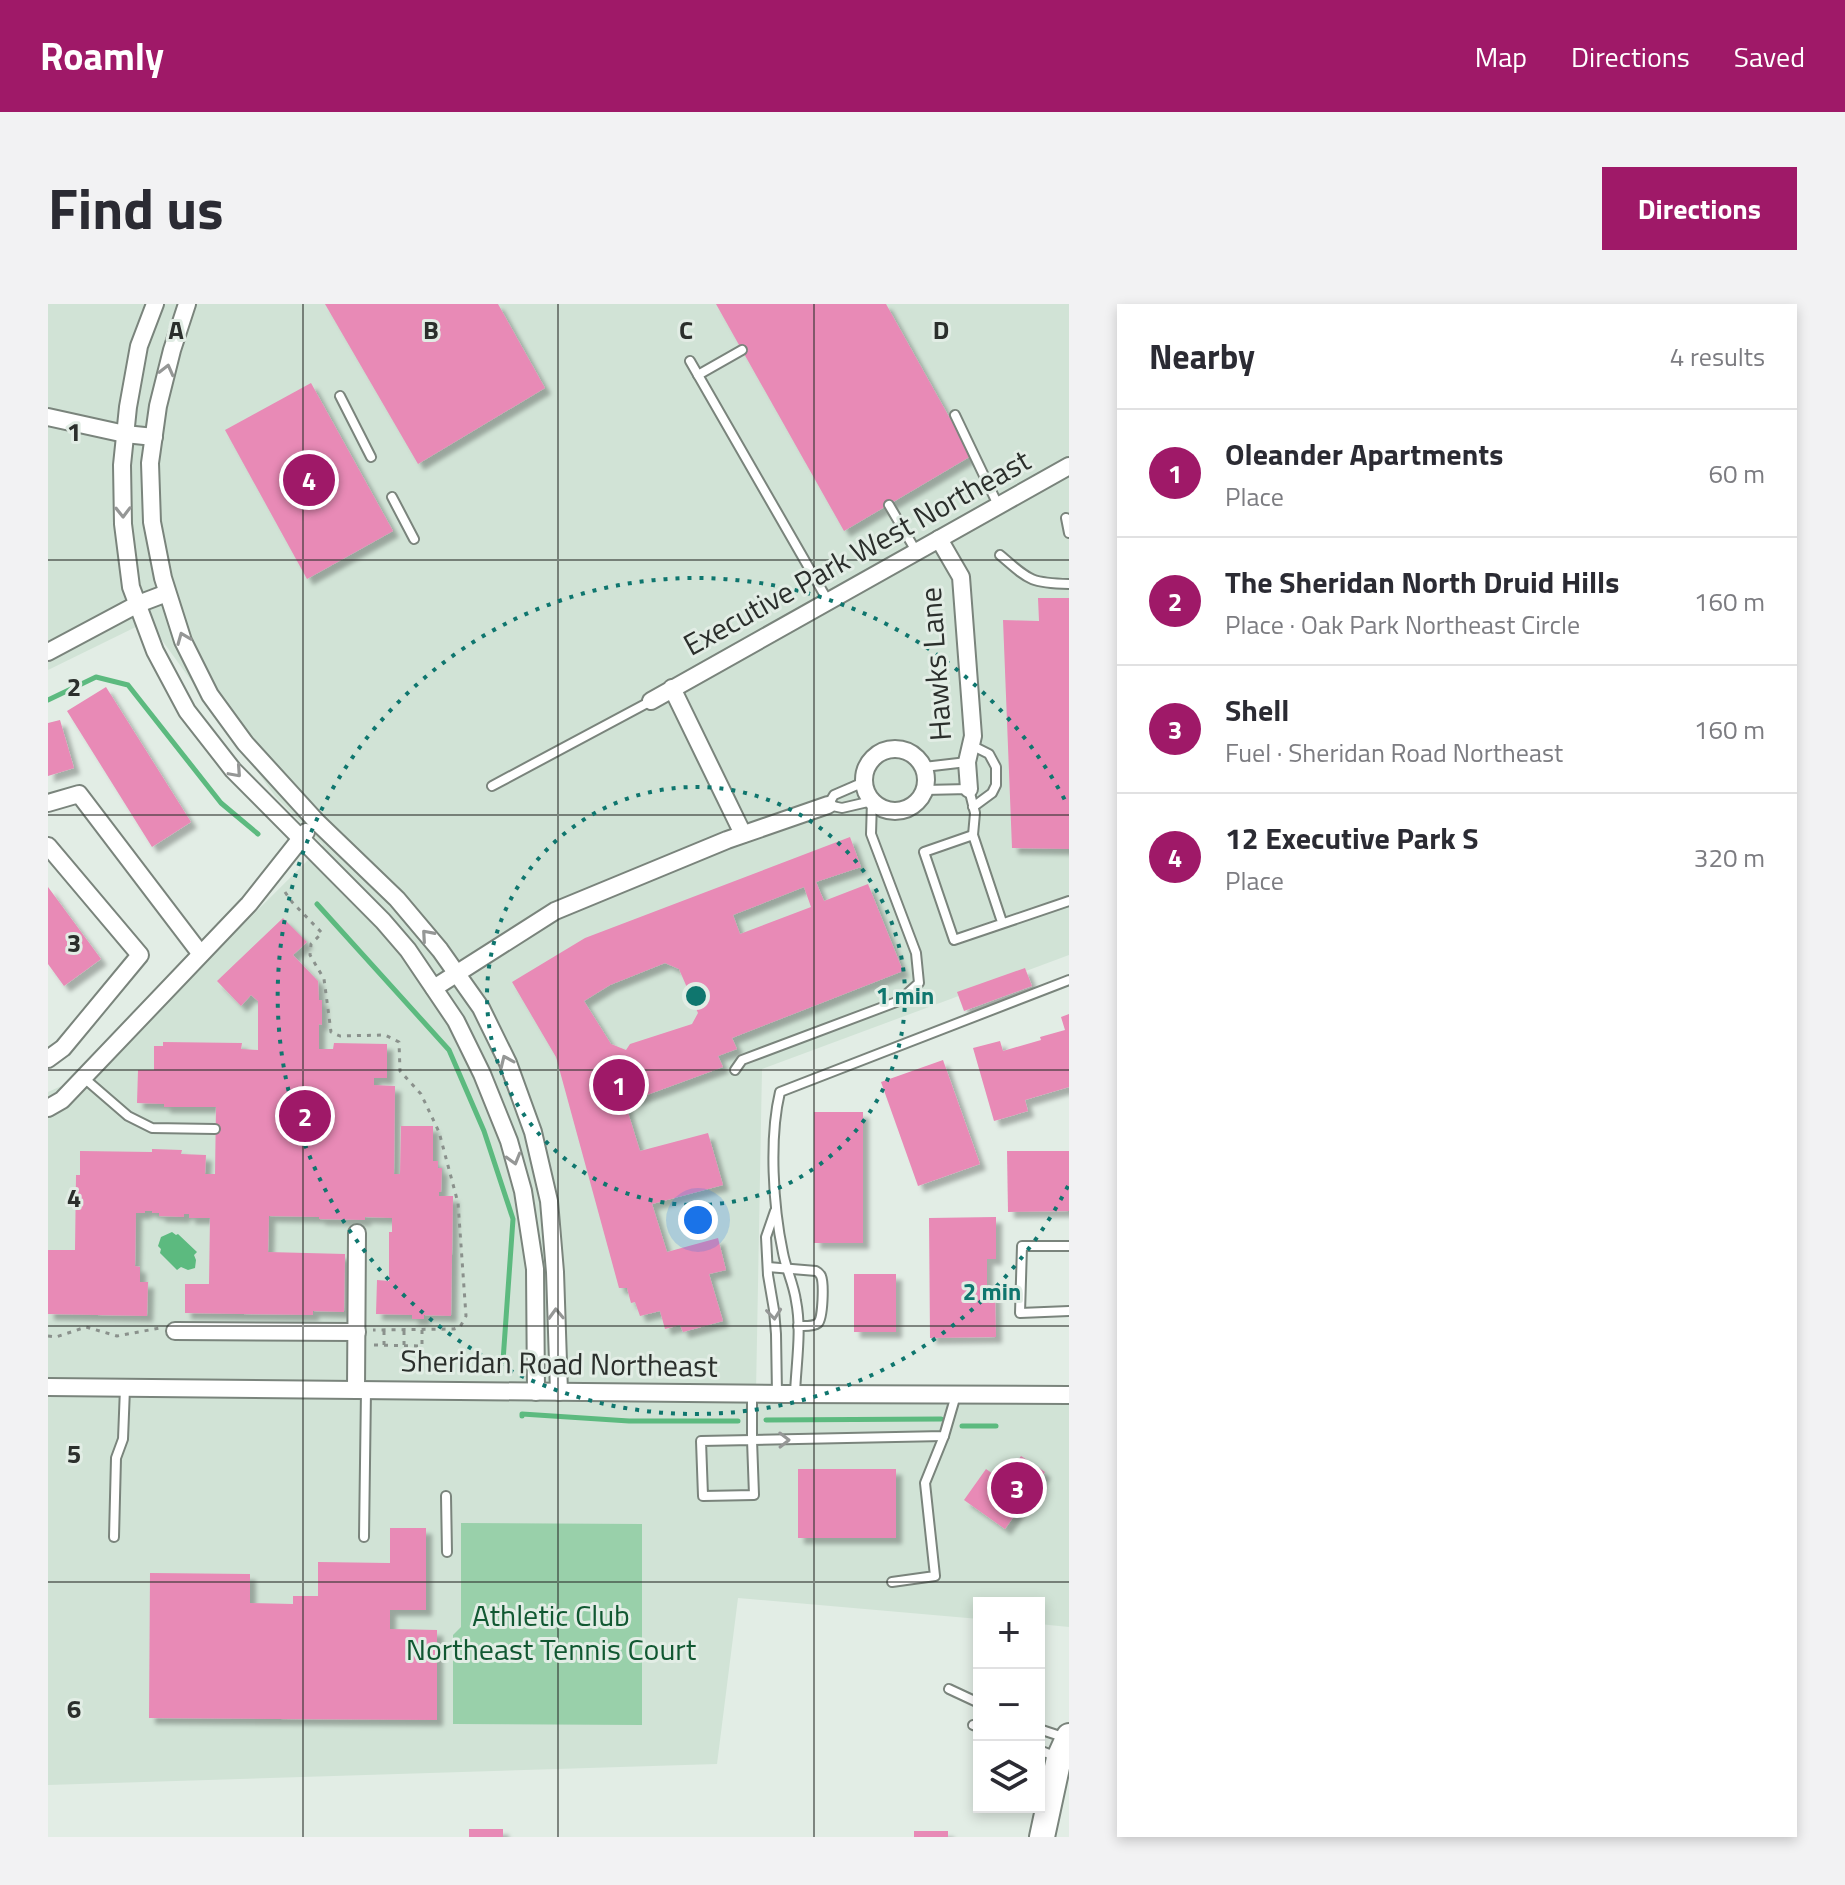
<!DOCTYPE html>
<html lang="en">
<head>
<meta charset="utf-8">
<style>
	:root { --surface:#fff; --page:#f2f2f3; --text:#2b2b33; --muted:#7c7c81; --line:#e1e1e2; --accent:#9f1968 }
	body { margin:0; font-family:"Titillium Web",sans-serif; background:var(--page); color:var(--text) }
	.controls { position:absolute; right:24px; bottom:24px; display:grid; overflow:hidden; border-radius:0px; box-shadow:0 4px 12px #0003 }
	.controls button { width:72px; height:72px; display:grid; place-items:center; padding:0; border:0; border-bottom:2px solid var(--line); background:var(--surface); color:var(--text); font:40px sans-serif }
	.you { position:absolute; left:650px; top:916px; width:28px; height:28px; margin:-20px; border:6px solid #fff; border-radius:50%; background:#1a73e8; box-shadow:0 0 0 12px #1a73e833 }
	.badge { display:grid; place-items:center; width:52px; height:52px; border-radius:50%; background:var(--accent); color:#fff; font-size:26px; font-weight:700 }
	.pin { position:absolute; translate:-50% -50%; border:4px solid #fff; box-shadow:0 2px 8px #0006 }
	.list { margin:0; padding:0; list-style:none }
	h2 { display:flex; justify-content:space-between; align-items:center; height:104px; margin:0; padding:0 32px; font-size:34px }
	h2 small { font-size:26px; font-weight:400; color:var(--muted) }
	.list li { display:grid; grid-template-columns:52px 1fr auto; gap:24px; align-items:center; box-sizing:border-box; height:128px; padding:0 32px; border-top:2px solid var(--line) }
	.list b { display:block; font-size:30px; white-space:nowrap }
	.list p { margin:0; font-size:26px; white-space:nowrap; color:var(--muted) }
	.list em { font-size:26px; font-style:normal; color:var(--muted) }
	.icon { flex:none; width:44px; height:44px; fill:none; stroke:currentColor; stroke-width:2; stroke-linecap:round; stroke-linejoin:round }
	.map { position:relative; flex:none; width:1021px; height:1533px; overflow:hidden; border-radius:0px }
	header { display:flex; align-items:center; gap:48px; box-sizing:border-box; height:112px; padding:0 40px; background:var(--accent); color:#fff }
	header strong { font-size:38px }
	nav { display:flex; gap:44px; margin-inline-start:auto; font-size:28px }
	.intro { display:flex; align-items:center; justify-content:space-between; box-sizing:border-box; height:192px; padding:0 48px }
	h1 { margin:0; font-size:56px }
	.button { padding:20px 36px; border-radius:0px; background:var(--accent); color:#fff; font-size:28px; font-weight:700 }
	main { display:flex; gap:48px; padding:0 48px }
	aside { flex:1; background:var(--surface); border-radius:0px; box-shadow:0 4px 12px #0003 }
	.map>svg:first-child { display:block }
</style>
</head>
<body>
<header>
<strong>Roamly</strong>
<nav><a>Map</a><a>Directions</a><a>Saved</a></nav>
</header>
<div class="intro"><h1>Find us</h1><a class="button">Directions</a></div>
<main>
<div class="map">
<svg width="1021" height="1533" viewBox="0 0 1021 1533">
	<defs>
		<filter id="shadow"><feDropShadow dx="6" dy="6" stdDeviation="2" flood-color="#0004"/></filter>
	</defs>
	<rect width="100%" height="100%" fill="#e2ede5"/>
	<polygon fill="#d1e3d6" points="0,0 1021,0 1021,651 714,765 708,1088 1021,1087 1021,1323 991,1320 991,1299 931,1299 931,1315 690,1294 669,1460 0,1481 0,788 49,766 275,541 227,492 100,317 0,366"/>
	<polygon fill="#99d0aa" points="413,1219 594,1220 594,1421 405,1420 405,1331 413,1323"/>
	<polygon fill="#5cba7f" points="124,928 128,931 130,930 149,948 146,951 148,956 147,964 140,966 133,963 129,966 112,949 113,945 110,942 113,933"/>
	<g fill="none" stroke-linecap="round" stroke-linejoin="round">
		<g stroke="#5cba7f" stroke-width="5">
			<polyline points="0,396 48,373 80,381 173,499 210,530"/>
			<polyline points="269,600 401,746 436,827 465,915 455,1057"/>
			<polyline points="474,1112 474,1110 581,1117 690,1117"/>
			<polyline points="718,1116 893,1115"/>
			<polyline points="914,1122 948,1122"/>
		</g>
	</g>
	<g fill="#e88ab6" fill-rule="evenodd" filter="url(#shadow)">
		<polygon points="277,0 450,0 497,84 370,160"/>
		<polygon points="668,0 838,0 923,152 796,227"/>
		<polygon points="263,79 345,227 259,275 177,126"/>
		<polygon points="990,294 1021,294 1021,545 964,544 955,316 991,317"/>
		<polygon points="58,383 143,518 104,543 19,407"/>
		<polygon points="12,416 26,464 0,472 0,419"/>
		<path d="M802 533 813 563 768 578 776 597 820 580 855 667 684 734 689 745 670 752 675 763 577 799 592 847 660 829 675 881 604 900 619 948 670 934 678 966 661 970 675 1017 635 1028 632 1021 617 1025 612 1007 592 1012 587 998 583 999 579 984H571L508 753 464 678 537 634ZM756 583 763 603 692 630 685 611ZM617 659 631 665 650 709 644 720 582 740 578 746 563 740 536 697 562 681Z"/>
		<polygon points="0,583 53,655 16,682 0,660"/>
		<polygon points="235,614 259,638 245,651 270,677 271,696 274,696 274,721 271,720 271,745 285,745 286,739 339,740 339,774 326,774 326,781 347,782 346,870 352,870 353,822 385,822 385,857 390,857 390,864 394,864 393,888 391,888 391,892 405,892 403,1012 376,1011 376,1015 364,1015 364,1011 328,1010 329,976 341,977 341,928 344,928 344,914 317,913 317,916 271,915 271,913 221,912 220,948 297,950 296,1008 265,1007 265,1011 137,1009 137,980 161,980 162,914 141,914 141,910 136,910 136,913 111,912 111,909 104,909 104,907 97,907 97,909 88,909 87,962 92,963 92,978 100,978 99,1012 0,1010 0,946 27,946 28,871 32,871 32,847 104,848 104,845 134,846 133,850 158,851 157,870 167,870 168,803 116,803 116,800 89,799 90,766 106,766 106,742 115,742 115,738 194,739 193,745 210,746 210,697 203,691 193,702 169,677"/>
		<polygon points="977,664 984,682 916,707 909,688"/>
		<polygon points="1021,710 1021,783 977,796 980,807 946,817 925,744 952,737 955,747 993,736 992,733 1017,726 1013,713"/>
		<polygon points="895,756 932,860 870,882 833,778"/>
		<rect x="766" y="808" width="49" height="131"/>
		<polygon points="959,847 1021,847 1021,907 960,908"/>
		<polygon points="948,913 948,955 939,955 939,990 947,990 948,1033 882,1034 881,914"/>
		<rect x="806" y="970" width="42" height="58"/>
		<polygon points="973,1152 997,1168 957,1225 916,1196 938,1165 955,1177"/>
		<rect x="750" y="1165" width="98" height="69"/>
		<polygon points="342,1224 378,1224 378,1306 342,1306 342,1325 389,1326 389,1416 101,1414 102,1269 202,1270 202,1299 245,1300 245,1292 270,1292 270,1258 342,1259"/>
		<rect x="421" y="1525" width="34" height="8"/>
		<rect x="866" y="1527" width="34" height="6"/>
	</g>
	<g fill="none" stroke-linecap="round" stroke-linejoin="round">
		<defs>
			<g id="service">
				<polyline points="642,57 780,297"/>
				<polyline points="650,71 694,46"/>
				<polyline points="292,92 323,153"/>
				<polyline points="907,111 950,201"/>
				<polyline points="344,193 366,235"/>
				<polyline points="841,201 868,247"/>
				<polyline points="1018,214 1021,229"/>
				<path d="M952 251C981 276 982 279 1021 280"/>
				<polyline points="923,441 941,450 948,463 948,481 944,489 925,503"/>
				<polyline points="876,463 919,458"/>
				<polyline points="444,482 603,397"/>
				<polyline points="876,486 921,485 927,509 925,531"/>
				<polyline points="954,618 925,531 876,548 906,636 1021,597"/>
				<polyline points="687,766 694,756 851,697 871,679 868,649 823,530 824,497 794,504 780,501 786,491 816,478"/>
				<polyline points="36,774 80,812 104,824 167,825"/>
				<polyline points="727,907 718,933 720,971 726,1006 728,1030 729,1090"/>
				<polyline points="1021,942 974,942 972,1009 1021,1007"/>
				<path d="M720 963 768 967C770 968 772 970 773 972 776 979 775 1014 770 1019 765 1023 756 1022 750 1022"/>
				<polyline points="704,1090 704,1136 896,1132 908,1091"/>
				<path d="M747 1090C748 1060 754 1027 748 997 746 981 738 965 735 949 725 902 721 834 732 788L1021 676"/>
				<polygon points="704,1136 706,1191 655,1192 653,1137"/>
				<polyline points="398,1192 399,1248"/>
				<polyline points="66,1233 68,1154 75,1135 77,1084"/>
				<polyline points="316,1233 318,1086"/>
				<polyline points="844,1278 887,1272 877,1179 896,1132"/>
				<polyline points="901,1385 931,1399"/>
				<polyline points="925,1421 931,1423"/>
				<polyline points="991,1425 1015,1433"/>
				<polyline points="991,1446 1009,1453"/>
			</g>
			<g id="minor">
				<polyline points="107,0 91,42 80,103 74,161 75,220 83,283 107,347 139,407 185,466 335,617 360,646 408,717 434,770 461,837 475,887 487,965 488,1088"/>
				<polyline points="139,0 124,46 110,102 102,159 104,218 115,274 135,337 162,391 197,439 268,517 349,595 392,646 433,704 460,759 485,828 501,897 507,968 511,1088"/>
				<polyline points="0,113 77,130 106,133"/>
				<polyline points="891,235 913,273 925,432 919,458 921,485"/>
				<polyline points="0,348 90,300 119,289"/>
				<polyline points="624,384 695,530"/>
				<polyline points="603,397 1021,162"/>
				<circle cx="847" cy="476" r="31"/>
				<polyline points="0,499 31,490 152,649"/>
				<polyline points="0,542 92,651 15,744 0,755"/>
				<polyline points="386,684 507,607 679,536 780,501"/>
				<polyline points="0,804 14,796 201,600 258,528"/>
				<polyline points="127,1027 309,1028"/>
				<polyline points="0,1083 739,1090 1021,1091"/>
				<polyline points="308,1085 309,929"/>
			</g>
			<polyline id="secondary" points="994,1533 1011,1454 1021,1432"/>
		</defs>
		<use href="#service" stroke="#7a847c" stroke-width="12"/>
		<use href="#minor" stroke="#7a847c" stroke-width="20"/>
		<use href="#secondary" stroke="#7a847c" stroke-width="28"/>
		<g stroke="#8a918c" stroke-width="3" stroke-dasharray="4 6" stroke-linecap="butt">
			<polyline points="237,588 244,598 274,629 263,640 262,651 276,675 283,728 292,732 337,731 351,738 352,767 373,790 391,828 410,899 418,1012 412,1023 406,1025 325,1026"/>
			<polyline points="0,1032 8,1033 38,1023 69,1032 112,1024"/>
			<polyline points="326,1041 374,1042 374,1025"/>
			<polyline points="336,1041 336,1025"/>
			<polyline points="356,1041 356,1025"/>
		</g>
		<use href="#service" stroke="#fff" stroke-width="8"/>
		<use href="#minor" stroke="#fff" stroke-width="16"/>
		<use href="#secondary" stroke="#fff" stroke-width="24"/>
	</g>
	<defs><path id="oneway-chevron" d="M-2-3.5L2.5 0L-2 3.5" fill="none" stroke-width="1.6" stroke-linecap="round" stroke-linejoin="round" transform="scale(2)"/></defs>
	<g stroke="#959796">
		<use href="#oneway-chevron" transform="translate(119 66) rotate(-76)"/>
		<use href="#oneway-chevron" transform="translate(75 208) rotate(89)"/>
		<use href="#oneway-chevron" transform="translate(135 334) rotate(-112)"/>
		<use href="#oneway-chevron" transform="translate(188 468) rotate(48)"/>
		<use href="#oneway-chevron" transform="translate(379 631) rotate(-131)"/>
		<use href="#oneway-chevron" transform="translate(458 757) rotate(-114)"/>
		<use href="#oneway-chevron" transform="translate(466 855) rotate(74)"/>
		<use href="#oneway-chevron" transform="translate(508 1010) rotate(-92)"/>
		<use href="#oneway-chevron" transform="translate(726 1010) rotate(84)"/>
		<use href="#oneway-chevron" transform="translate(736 1136) rotate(-1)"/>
	</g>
	<path fill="none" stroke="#2b2f2c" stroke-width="2" stroke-opacity="0.55" d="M255 0V1533M510 0V1533M766 0V1533M0 256H1021M0 511H1021M0 766H1021M0 1022H1021M0 1278H1021"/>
	<g fill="none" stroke="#0f766e" stroke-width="4" stroke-dasharray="4 8">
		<circle cx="648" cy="692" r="209"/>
		<path d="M1020 882A418 418 0 1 1 1020 502"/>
	</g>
	<g text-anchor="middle" stroke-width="6" stroke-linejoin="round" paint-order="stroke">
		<g font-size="30" fill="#2b2f2c" stroke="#e2ede5">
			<text transform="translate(809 249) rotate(-29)" y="10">Executive Park West Northeast</text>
			<text transform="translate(888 360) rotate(-94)" y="10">Hawks Lane</text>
			<text transform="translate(511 1060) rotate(1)" y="10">Sheridan Road Northeast</text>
		</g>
		<g font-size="30" fill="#115832" stroke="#e2ede5">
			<text x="503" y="1322">Athletic Club<tspan x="503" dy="34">Northeast Tennis Court</tspan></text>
		</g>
	</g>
	<g font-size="26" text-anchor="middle" font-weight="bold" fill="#2b2f2c" stroke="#e2ede5" stroke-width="6" stroke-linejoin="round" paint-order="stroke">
		<text x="128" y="35">A</text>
		<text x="383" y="35">B</text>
		<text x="638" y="35">C</text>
		<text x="893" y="35">D</text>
		<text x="26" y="137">1</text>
		<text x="26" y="392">2</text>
		<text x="26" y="648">3</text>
		<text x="26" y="903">4</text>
		<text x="26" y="1159">5</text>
		<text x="26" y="1414">6</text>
	</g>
	<circle cx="648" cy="692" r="12" fill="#0f766e" stroke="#e2ede5" stroke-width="4"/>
	<g font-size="24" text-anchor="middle" font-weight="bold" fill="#0f766e" stroke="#e2ede5" stroke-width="6" stroke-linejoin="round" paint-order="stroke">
		<text x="857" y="700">1 min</text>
		<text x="944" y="996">2 min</text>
	</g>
</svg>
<div class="controls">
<button>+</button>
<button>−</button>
<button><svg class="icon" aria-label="layers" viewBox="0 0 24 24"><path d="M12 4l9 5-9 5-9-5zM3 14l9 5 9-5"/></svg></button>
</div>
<div class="you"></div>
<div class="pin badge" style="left:571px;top:781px">1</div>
<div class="pin badge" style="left:257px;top:812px">2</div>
<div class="pin badge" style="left:969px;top:1184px">3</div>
<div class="pin badge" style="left:261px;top:176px">4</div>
</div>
<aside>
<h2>Nearby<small>4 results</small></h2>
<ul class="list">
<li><span class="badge">1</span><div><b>Oleander Apartments</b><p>Place</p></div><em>60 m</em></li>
<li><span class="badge">2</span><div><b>The Sheridan North Druid Hills</b><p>Place · Oak Park Northeast Circle</p></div><em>160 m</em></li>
<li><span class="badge">3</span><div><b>Shell</b><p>Fuel · Sheridan Road Northeast</p></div><em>160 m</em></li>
<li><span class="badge">4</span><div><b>12 Executive Park S</b><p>Place</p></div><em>320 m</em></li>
</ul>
</aside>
</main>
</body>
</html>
